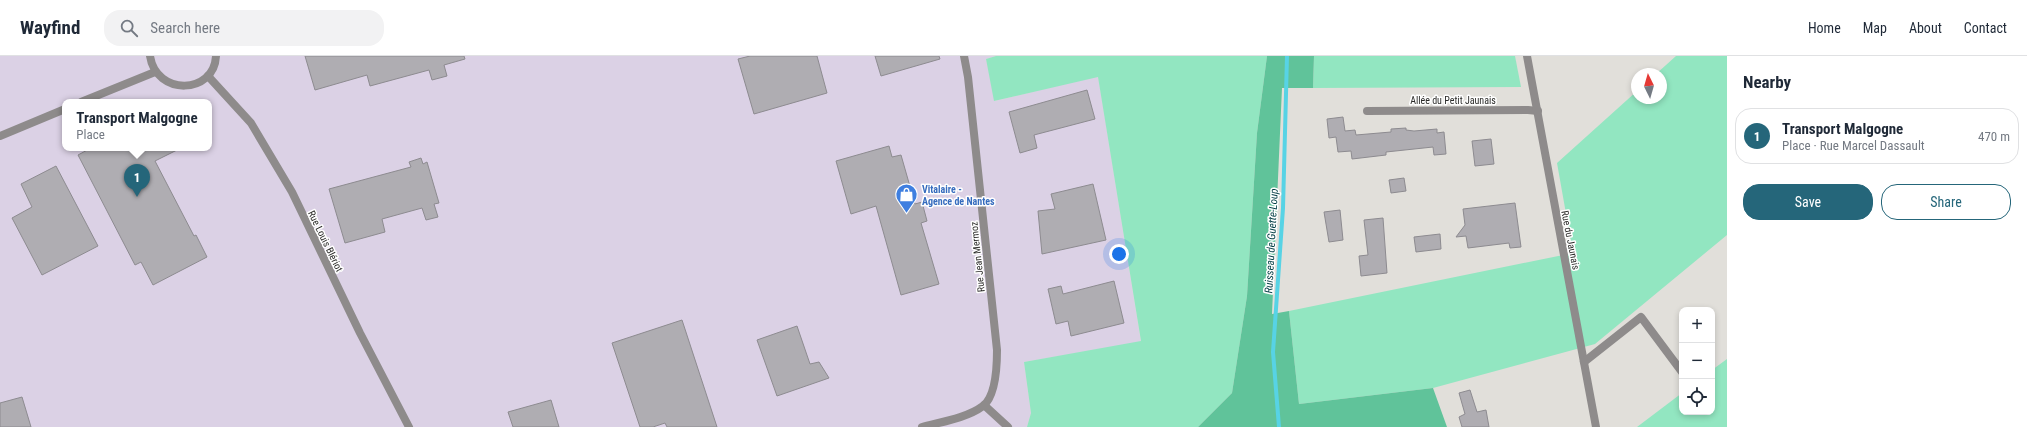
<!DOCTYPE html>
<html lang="en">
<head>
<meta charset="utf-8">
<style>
	:root { --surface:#fff; --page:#f2f2f3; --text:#1f2937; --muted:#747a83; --line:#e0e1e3; --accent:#25667a }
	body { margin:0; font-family:"Roboto Condensed",sans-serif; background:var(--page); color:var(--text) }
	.controls { position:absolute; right:12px; bottom:12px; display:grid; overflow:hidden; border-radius:8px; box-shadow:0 2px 6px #0003 }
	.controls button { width:36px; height:36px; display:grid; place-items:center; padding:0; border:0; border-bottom:1px solid var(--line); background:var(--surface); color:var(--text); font:20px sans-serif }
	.compass { position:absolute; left:1631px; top:12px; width:36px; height:36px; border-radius:50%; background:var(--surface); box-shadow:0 2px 6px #0003; rotate:355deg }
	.you { position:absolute; left:1119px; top:198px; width:14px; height:14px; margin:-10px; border:3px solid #fff; border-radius:50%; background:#1a73e8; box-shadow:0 0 0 6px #1a73e833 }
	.badge { display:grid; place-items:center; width:26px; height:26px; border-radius:50%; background:var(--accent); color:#fff; font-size:13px; font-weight:700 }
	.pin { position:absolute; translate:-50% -33px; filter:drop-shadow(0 1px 2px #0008) }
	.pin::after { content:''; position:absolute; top:21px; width:14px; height:12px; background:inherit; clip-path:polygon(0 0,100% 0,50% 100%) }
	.popup { position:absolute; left:62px; top:43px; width:150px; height:52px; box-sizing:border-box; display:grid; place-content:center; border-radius:8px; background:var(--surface); filter:drop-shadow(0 1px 3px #0005); font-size:13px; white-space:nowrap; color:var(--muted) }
	.popup b { font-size:15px; color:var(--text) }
	.popup::after { content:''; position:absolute; left:50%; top:100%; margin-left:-8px; border:8px solid transparent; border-top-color:var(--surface) }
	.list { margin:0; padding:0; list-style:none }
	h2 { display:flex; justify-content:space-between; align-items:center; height:52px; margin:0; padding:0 16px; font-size:17px }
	h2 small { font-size:13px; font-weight:400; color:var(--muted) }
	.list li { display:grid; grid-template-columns:26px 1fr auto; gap:12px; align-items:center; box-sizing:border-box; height:56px; margin:0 8px 8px; padding:0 8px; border:1px solid var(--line); border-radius:16px }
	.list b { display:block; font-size:15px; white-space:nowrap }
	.list p { margin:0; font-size:13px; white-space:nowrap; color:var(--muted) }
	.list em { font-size:13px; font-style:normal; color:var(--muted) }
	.actions { display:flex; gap:8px; padding:12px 16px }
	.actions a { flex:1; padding:9px 0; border:1px solid var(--accent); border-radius:16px; text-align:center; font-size:14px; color:var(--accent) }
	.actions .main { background:var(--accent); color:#fff }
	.icon { flex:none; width:22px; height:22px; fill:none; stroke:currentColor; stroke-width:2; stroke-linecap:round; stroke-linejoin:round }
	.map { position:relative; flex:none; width:1727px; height:371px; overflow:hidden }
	header { display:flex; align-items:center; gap:24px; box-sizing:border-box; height:56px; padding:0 20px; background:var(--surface); border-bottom:1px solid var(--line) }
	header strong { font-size:19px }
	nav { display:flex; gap:22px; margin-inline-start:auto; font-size:14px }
	.search { width:280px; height:36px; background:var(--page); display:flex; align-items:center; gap:10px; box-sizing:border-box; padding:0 14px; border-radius:16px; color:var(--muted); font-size:15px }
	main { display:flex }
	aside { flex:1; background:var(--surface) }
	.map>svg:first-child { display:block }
</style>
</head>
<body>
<header>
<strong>Wayfind</strong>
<div class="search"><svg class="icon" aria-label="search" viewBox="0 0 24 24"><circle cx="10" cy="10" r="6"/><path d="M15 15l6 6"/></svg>Search here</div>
<nav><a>Home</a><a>Map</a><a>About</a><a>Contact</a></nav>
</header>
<main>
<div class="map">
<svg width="1727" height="371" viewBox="0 0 1727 371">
	<rect width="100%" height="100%" fill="#e1dfda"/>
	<path fill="#dbd1e5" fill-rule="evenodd" d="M0 0H996L986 3 995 45 1098 20 1141 286 1024 306 1031 357 1027 371H0ZM65 46H209V92H65Z"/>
	<g fill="#92e6c1">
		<polygon points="996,0 1267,0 1257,77 1247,240 1232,337 1198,371 1027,371 1031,357 1024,306 1141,285 1098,21 994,45 986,3"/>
		<polygon points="1314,0 1515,0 1521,31 1313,32"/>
		<polygon points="1676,0 1727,0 1727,179 1595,288 1433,332 1299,348 1289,255 1573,197 1557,107 1637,35 1637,42 1661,42 1661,18 1656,18"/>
		<polygon points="1727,303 1727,371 1637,371 1682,337 1682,356 1712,356 1712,314"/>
	</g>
	<polygon fill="#60c39a" points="1267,0 1314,0 1313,32 1282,32 1272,258 1289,255 1299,348 1433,332 1447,371 1198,371 1232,337 1247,240 1257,77"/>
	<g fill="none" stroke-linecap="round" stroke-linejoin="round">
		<polyline stroke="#57d3e5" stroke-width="4" points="1279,371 1273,296 1283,152 1287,0"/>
	</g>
	<g fill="#afadb2" stroke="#8d8b90">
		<polygon points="305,0 464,0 465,3 444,9 447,20 432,24 429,14 370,30 367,19 315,34"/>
		<polygon points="750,0 817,0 827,37 754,58 738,3"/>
		<polygon points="875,0 939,0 940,3 881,20"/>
		<polygon points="1087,34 1095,63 1034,79 1037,92 1020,97 1009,56"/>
		<polygon points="1343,61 1345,75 1355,74 1356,79 1391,76 1391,73 1406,72 1406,74 1414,75 1437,73 1437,77 1444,76 1446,98 1434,99 1433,91 1386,96 1386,99 1352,103 1351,95 1338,96 1336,81 1329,82 1327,63"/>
		<polygon points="1491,83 1494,108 1475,110 1472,85"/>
		<polygon points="889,90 892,101 901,99 915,148 922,146 927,165 921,167 939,228 901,239 876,150 851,158 836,105"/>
		<polygon points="91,92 181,92 155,105 194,180 196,179 207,201 153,229 141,206 135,209 78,99"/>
		<polygon points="421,102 423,108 427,106 439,147 434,148 438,161 426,164 422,152 382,163 385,176 345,187 329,133 411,111 409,106"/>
		<polygon points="56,110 98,190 42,219 12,162 32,151 21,128"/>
		<polygon points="1404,122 1406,135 1391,137 1389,124"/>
		<polygon points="1093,128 1106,184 1042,198 1038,155 1055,153 1051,138"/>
		<polygon points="1515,147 1521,191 1510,192 1509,187 1468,192 1466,180 1456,181 1465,169 1463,153"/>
		<polygon points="1340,154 1343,184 1329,186 1324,156"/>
		<polygon points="1383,162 1387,217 1361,220 1359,200 1368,199 1364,164"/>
		<polygon points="1440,178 1441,193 1416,196 1414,181"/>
		<polygon points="1114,225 1124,267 1071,280 1068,265 1056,268 1048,233 1061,230 1063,238"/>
		<polygon points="682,264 717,371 667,371 665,367 653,371 640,371 612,287"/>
		<polygon points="797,270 810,308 819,306 829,322 777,340 757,284"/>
		<polygon points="1470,334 1477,356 1486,354 1489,371 1462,371 1459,361 1465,358 1459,337"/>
		<polygon points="22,341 31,371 0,371 0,347"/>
		<polygon points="551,344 559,371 513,371 508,356"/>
	</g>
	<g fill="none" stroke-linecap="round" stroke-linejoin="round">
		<g stroke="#8e8b8b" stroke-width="8">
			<polyline points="1367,55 1528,54 1538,55"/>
			<polyline points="984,349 1008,371"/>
		</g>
		<g stroke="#8e8b8b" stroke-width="8">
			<path d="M150 0C156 40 214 39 216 0"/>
			<polyline points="1527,0 1596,371"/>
			<polyline points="208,20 251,67 292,136 360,277 409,371"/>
			<polyline points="81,46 155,16"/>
			<polyline points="0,80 65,53"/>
			<polyline points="1584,306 1641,261 1682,316"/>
			<path d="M922 371C941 366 967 362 983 350 996 340 997 309 997 294L968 21 964 0"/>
		</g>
	</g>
	<defs>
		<symbol id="shop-pin" viewBox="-11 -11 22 30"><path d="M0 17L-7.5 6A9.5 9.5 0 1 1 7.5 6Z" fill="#3f7fe0" stroke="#fff"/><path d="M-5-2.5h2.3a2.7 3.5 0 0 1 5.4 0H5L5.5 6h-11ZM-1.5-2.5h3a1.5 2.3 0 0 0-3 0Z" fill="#fff"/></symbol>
	</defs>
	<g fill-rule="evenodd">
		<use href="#shop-pin" x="894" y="126" width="25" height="34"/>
	</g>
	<g text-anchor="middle" stroke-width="3" stroke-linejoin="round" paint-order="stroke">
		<g font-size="10" fill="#2a2a28" stroke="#fff">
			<text x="1453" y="48">Allée du Petit Jaunais</text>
			<text transform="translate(1571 184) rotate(79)" y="4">Rue du Jaunais</text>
			<text transform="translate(326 185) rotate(64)" y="4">Rue Louis Blériot</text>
			<text transform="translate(977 201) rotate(-96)" y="4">Rue Jean Mermoz</text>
		</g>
		<g font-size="10" font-weight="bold" fill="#366cbe" stroke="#fff" text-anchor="start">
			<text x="922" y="137">Vitalaire -<tspan x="922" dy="12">Agence de Nantes</tspan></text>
		</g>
		<g font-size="11" font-style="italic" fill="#003c43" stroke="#fff">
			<text transform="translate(1271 185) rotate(-87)" y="4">Ruisseau de Guette-Loup</text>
		</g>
	</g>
</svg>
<div class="controls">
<button>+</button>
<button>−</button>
<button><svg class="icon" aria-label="locate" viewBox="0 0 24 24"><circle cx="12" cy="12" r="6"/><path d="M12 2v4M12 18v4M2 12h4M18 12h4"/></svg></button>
</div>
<svg class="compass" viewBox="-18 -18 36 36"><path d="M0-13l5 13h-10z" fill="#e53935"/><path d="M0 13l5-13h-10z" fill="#747a83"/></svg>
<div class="you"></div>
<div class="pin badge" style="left:137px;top:141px">1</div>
<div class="popup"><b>Transport Malgogne</b>Place</div>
</div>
<aside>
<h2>Nearby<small></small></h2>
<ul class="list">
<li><span class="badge">1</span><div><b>Transport Malgogne</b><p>Place · Rue Marcel Dassault</p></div><em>470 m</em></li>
</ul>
<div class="actions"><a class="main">Save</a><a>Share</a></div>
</aside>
</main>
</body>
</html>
